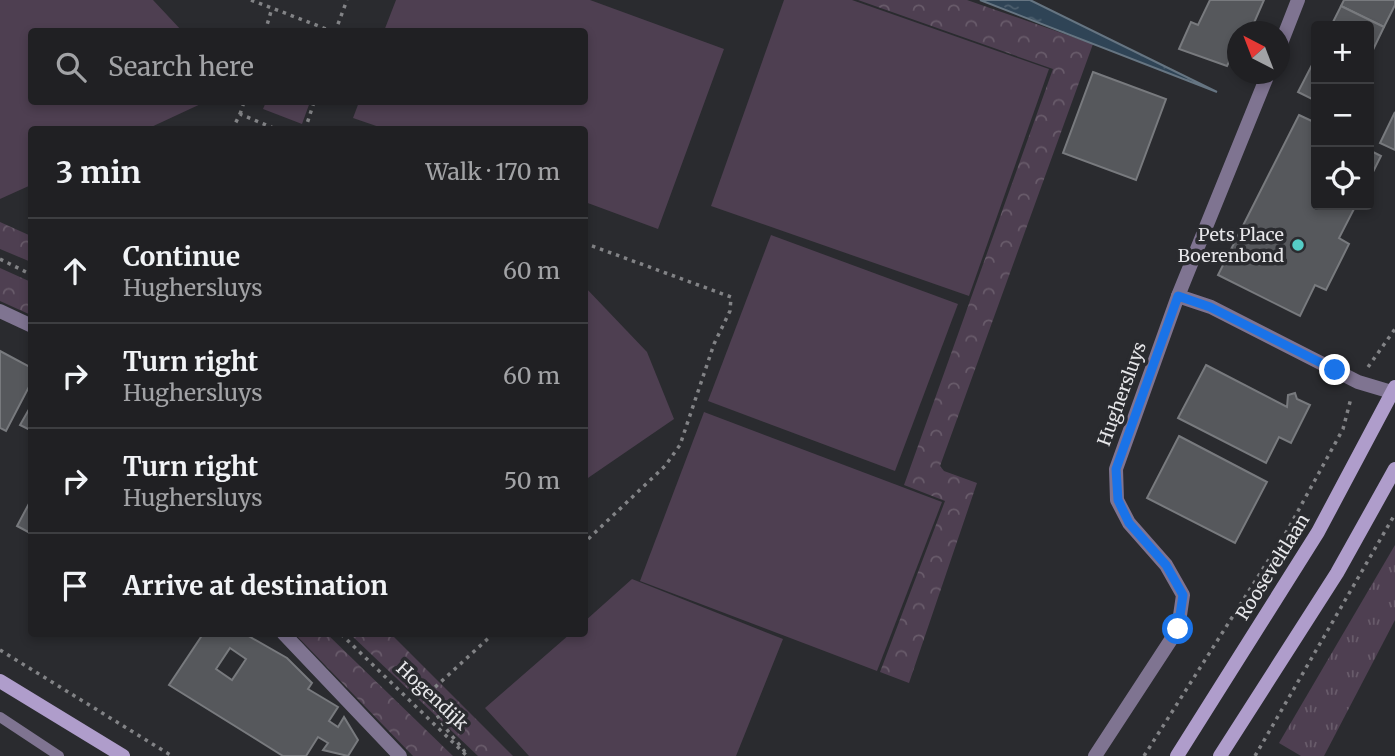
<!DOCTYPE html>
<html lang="en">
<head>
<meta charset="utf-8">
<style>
	:root { --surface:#202023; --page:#28282b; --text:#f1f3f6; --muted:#a2a3a6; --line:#3d3e41 }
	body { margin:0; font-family:Merriweather,serif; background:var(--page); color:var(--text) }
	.controls { position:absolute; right:21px; top:21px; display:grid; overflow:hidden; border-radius:7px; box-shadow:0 4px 10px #0003 }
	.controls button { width:63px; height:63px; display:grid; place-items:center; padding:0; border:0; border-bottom:2px solid var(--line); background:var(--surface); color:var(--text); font:35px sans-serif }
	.compass { position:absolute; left:1227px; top:21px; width:63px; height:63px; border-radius:50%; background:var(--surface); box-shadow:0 4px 10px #0003; rotate:318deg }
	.stop { position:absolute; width:21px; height:21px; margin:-16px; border:5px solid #1a73e8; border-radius:50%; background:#fff }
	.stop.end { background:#1a73e8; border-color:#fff; box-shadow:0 2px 7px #0008 }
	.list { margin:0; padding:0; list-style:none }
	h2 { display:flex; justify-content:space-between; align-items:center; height:91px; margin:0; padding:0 28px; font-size:30px }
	h2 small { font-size:23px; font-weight:400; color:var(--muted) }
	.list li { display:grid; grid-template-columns:46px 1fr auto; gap:21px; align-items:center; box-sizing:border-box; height:105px; padding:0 28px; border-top:2px solid var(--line) }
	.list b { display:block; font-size:26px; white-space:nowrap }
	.list p { margin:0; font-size:23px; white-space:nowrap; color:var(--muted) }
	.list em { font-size:23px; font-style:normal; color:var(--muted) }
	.icon { flex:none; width:38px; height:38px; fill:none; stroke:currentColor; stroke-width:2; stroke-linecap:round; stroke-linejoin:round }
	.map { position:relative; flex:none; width:1395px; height:756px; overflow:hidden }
	.search { position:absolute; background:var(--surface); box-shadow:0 4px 10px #0003; left:28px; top:28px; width:560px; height:77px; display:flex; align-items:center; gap:18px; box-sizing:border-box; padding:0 24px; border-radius:7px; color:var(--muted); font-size:26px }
	.panel { position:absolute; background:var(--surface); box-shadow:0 4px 10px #0003; left:28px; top:126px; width:560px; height:511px; border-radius:7px }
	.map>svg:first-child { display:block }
</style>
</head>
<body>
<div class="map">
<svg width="1395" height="756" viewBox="0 0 1395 756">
	<defs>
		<pattern id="grass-tufts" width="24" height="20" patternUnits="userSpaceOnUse" patternTransform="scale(1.75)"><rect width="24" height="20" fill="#4e3f51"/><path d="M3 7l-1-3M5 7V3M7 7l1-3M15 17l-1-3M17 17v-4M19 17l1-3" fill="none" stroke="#685b6a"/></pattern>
		<pattern id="forest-crowns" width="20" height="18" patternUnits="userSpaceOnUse" patternTransform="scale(1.75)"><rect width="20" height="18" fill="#4e3f51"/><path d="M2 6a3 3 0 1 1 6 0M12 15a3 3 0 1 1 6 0" fill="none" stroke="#685b6a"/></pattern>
		<pattern id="water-ripples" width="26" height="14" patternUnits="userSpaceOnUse" patternTransform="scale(1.75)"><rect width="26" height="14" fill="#2f4456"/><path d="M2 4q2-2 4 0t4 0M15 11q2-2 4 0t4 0" fill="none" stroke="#4d5f6e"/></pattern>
	</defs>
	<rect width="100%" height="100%" fill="#2a2b2f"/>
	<polygon fill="url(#grass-tufts)" points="1395,545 1395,620 1324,756 1301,756 1279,743"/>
	<g fill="url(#forest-crowns)">
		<polygon points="858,0 967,0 1093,44 940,466 944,471 977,483 909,683 880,672 945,501 904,485 1053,69"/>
		<polygon points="0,222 31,236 31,262 0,249"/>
		<polygon points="0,268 31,282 31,315 0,301"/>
		<polygon points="295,634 327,634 453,756 413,756"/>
		<polygon points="350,634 391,634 513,756 478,756"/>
	</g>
	<g fill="#4e3f51">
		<polygon points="0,0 153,0 182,31 32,32 32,102 205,102 147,129 32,130 31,185 0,199"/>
		<polygon points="396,0 590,0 724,49 658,229 585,202 584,130 385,129 353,118 359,102 584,102 584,32 384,31"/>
		<polygon points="784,0 852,0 1049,69 969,296 711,206"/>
		<polygon points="266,102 310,102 302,124 263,109"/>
		<polygon points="771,235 958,304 895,471 708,401"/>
		<polygon points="584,286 647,352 674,419 585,480"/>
		<polygon points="704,412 942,502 877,671 640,581"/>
		<polygon points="632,579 783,639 736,756 529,756 485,708 570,634 584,634 585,621"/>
	</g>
	<polygon fill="url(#water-ripples)" stroke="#667582" stroke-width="2" points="980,0 1030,0 1217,92"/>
	<g fill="#56585c" stroke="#787a7e" stroke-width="2" fill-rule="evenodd">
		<polygon points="1210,0 1264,0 1250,32 1238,32 1238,56 1233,54 1227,66 1179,49 1191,22 1198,25"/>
		<polygon points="1344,0 1395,0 1395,5 1384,27 1341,6"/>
		<polygon points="1341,6 1384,27 1370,56 1369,26 1331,26"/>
		<polygon points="1313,63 1316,65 1316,101 1298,92"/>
		<polygon points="1093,72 1166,99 1136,180 1063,153"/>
		<polygon points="1395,112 1395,150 1380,143"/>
		<polygon points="1299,115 1316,123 1316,205 1356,205 1339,238 1349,244 1326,290 1315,285 1300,316 1218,275"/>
		<polygon points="1369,150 1381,156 1369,180"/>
		<polygon points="0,351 32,368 32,381 6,431 0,428"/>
		<polygon points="1206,365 1287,407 1288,395 1295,393 1297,399 1310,405 1291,443 1279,437 1266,463 1178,418"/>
		<polygon points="32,404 32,431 20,425"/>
		<polygon points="1179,436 1267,482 1235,543 1147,498"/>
		<polygon points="32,498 32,534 17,526"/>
		<path d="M203 634H245L287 658 312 683 308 689 338 707 329 721 338 727 344 717 358 740 348 756 323 750 328 743 318 737 306 756H283L169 685ZM230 648 246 659 232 680 216 669Z"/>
	</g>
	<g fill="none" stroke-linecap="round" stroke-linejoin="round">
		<g stroke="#828386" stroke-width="3.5" stroke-dasharray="3.5 5" stroke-linecap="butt">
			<polyline points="251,0 334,32"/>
			<polyline points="265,32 272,8"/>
			<polyline points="335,32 347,0"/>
			<polyline points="240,114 244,102"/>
			<polyline points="232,130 240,114 278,130"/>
			<polyline points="305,130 314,102"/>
			<polyline points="584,243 731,297 730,311 714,344 680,445 665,466 584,543"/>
			<polyline points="0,259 32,275"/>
			<polyline points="1368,367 1395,329"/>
			<polyline points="341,634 467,756"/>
			<polyline points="0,650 172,756"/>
			<path d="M465 752C451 733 429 715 432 690L493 634"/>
			<polyline points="1144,756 1287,531 1343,429 1351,398"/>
			<polyline points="1255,756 1395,514"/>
		</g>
		<polyline stroke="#7f7491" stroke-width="10" points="0,717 59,756"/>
		<g stroke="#7f7491" stroke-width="14">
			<polyline points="1280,46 1298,0"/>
			<polyline points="1178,296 1211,307 1358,382 1395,393"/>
			<polyline points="0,311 32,326"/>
			<polyline points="284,634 400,756"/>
			<polyline points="1095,756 1178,629 1183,595 1166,565 1129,523 1117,500 1116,469 1178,296 1268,74"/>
		</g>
		<g stroke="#af9dcb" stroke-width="14">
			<polyline points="0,681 123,756"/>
			<polyline points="1177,756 1318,532 1395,387"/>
			<polyline points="1220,756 1337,573 1395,469"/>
		</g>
	</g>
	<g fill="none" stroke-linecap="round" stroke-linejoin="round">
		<polyline stroke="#1a73e8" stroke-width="9" points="1178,629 1183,595 1166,565 1129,523 1118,500 1116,469 1178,296 1210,307 1335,370"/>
	</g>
	<circle fill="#55cdc6" stroke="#2a2b2f" stroke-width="2.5" cx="1298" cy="245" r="7"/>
	<g text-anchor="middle" stroke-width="7" stroke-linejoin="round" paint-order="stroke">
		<g font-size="18" fill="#e6e6e9" stroke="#2a2b2f" text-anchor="end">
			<text x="1284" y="241">Pets Place<tspan x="1284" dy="21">Boerenbond</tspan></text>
		</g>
		<g font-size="18" fill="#e6e6e9" stroke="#2a2b2f">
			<text transform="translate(1122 394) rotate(-70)" y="6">Hughersluys</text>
			<text transform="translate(1273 567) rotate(-58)" y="6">Rooseveltlaan</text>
			<text transform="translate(432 696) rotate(43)" y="6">Hogendijk</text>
		</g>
	</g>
</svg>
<div class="controls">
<button>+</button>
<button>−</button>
<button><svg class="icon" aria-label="locate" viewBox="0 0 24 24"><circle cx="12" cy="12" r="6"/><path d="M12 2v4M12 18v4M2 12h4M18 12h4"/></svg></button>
</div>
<svg class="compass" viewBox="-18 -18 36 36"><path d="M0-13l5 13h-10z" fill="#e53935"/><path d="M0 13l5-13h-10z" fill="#a2a3a6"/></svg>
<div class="stop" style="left:1178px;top:629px"></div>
<div class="stop end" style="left:1335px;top:370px"></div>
<div class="search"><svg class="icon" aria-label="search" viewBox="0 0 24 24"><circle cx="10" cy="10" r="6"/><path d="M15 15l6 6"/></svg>Search here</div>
<section class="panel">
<h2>3 min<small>Walk · 170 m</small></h2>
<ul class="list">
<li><svg class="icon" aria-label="ahead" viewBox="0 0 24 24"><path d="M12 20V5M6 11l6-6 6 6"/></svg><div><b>Continue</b><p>Hughersluys</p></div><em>60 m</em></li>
<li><svg class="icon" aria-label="right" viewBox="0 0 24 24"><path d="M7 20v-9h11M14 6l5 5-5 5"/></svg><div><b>Turn right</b><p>Hughersluys</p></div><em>60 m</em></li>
<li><svg class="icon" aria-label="right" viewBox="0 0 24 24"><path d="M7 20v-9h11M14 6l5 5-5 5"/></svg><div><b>Turn right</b><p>Hughersluys</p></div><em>50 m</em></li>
<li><svg class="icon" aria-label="arrive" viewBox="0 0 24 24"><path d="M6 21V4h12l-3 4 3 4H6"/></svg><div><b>Arrive at destination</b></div></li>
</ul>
</section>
</div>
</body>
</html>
